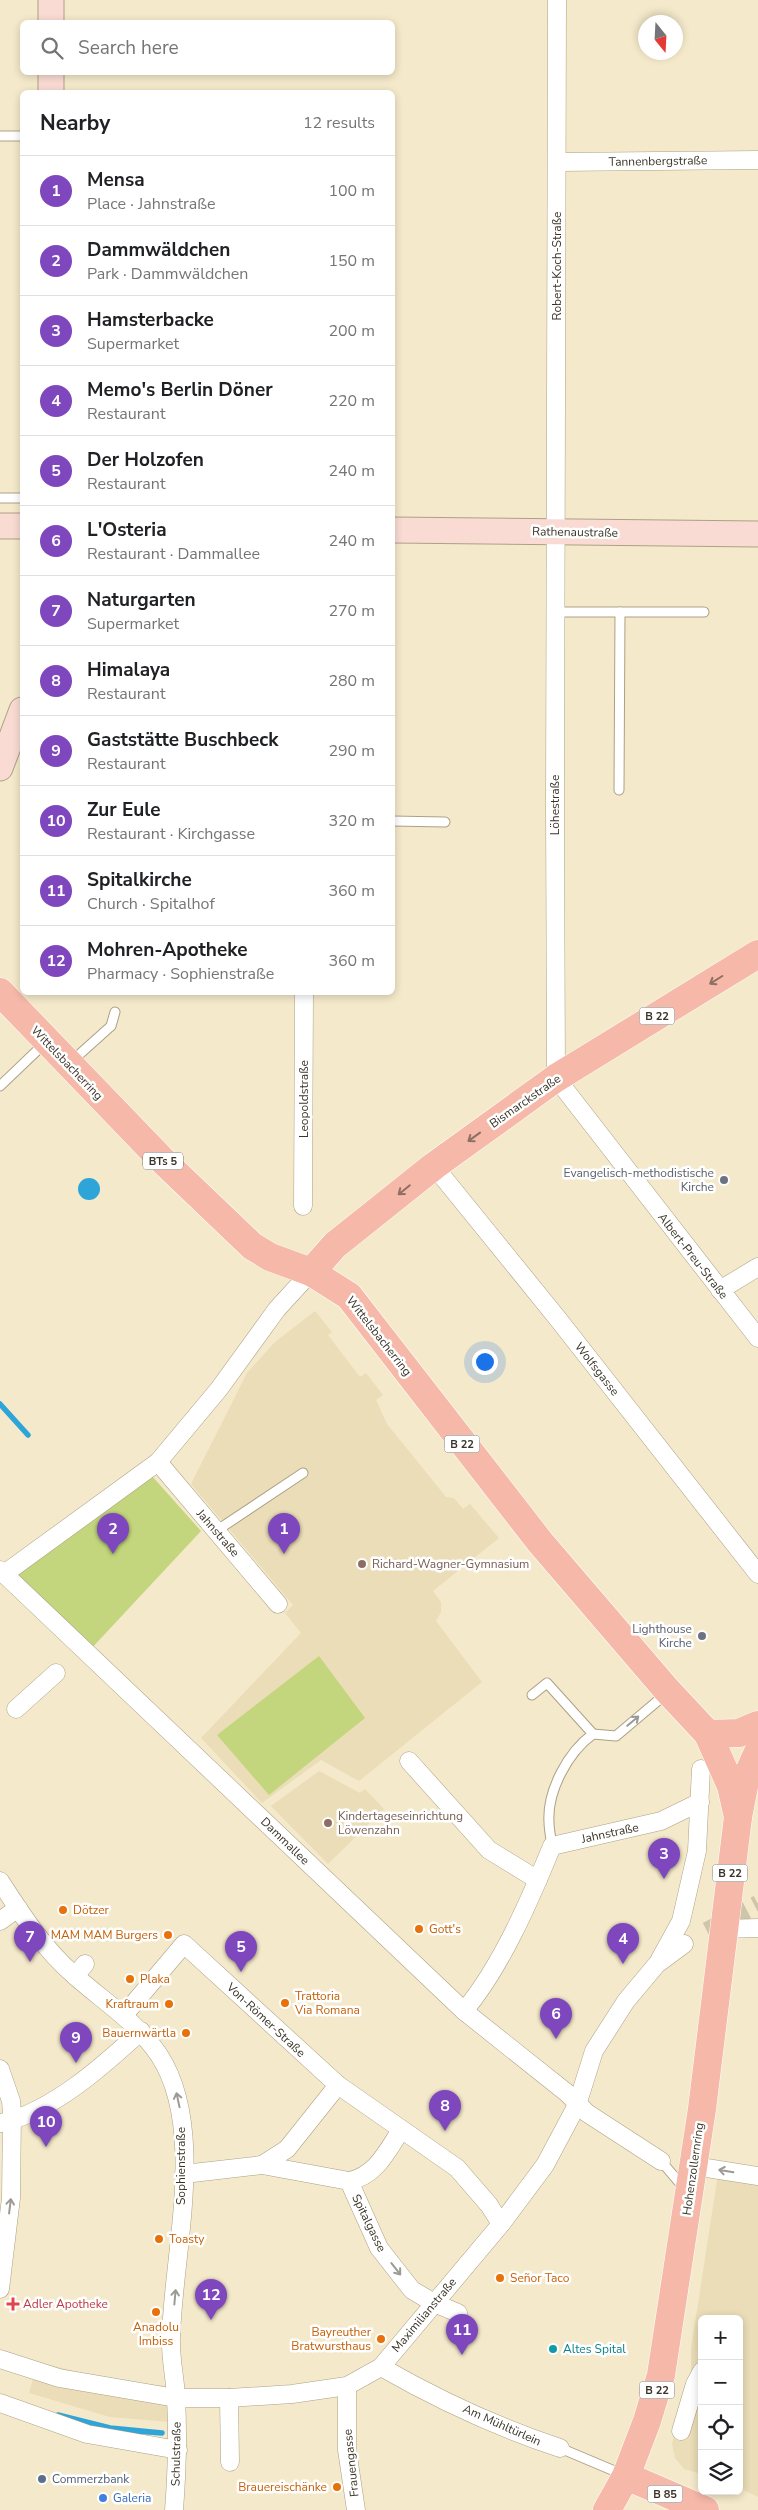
<!DOCTYPE html>
<html lang="en">
<head>
<meta charset="utf-8">
<style>
	:root { --surface:#fff; --page:#f6f6f6; --text:#202124; --muted:#757577; --line:#e0e0e0; --accent:#7e47be }
	body { margin:0; font-family:"Nunito Sans",sans-serif; background:var(--page); color:var(--text) }
	.controls { position:absolute; right:15px; bottom:15px; display:grid; overflow:hidden; border-radius:8px; box-shadow:0 2px 8px #0003 }
	.controls button { width:45px; height:45px; display:grid; place-items:center; padding:0; border:0; border-bottom:1px solid var(--line); background:var(--surface); color:var(--text); font:25px sans-serif }
	.compass { position:absolute; left:638px; top:15px; width:45px; height:45px; border-radius:50%; background:var(--surface); box-shadow:0 2px 8px #0003; rotate:162deg }
	.you { position:absolute; left:484px; top:1361px; width:18px; height:18px; margin:-12px; border:4px solid #fff; border-radius:50%; background:#1a73e8; box-shadow:0 0 0 8px #1a73e833 }
	.badge { display:grid; place-items:center; width:32px; height:32px; border-radius:50%; background:var(--accent); color:#fff; font-size:16px; font-weight:700 }
	.pin { position:absolute; translate:-50% -41px; filter:drop-shadow(0 1px 2px #0008) }
	.pin::after { content:''; position:absolute; top:26px; width:18px; height:15px; background:inherit; clip-path:polygon(0 0,100% 0,50% 100%) }
	.list { margin:0; padding:0; list-style:none }
	h2 { display:flex; justify-content:space-between; align-items:center; height:65px; margin:0; padding:0 20px; font-size:21px }
	h2 small { font-size:16px; font-weight:400; color:var(--muted) }
	.list li { display:grid; grid-template-columns:32px 1fr auto; gap:15px; align-items:center; box-sizing:border-box; height:70px; padding:0 20px; border-top:1px solid var(--line) }
	.list b { display:block; font-size:19px; white-space:nowrap }
	.list p { margin:0; font-size:16px; white-space:nowrap; color:var(--muted) }
	.list em { font-size:16px; font-style:normal; color:var(--muted) }
	.icon { flex:none; width:28px; height:28px; fill:none; stroke:currentColor; stroke-width:2; stroke-linecap:round; stroke-linejoin:round }
	.map { position:relative; flex:none; width:758px; height:2510px; overflow:hidden }
	.search { position:absolute; background:var(--surface); box-shadow:0 2px 8px #0003; left:20px; top:20px; width:375px; height:55px; display:flex; align-items:center; gap:12px; box-sizing:border-box; padding:0 18px; border-radius:8px; color:var(--muted); font-size:19px }
	.panel { position:absolute; background:var(--surface); box-shadow:0 2px 8px #0003; left:20px; top:90px; width:375px; height:905px; border-radius:8px }
	.map>svg:first-child { display:block }
</style>
</head>
<body>
<div class="map">
<svg width="758" height="2510" viewBox="0 0 758 2510">
	<rect width="100%" height="100%" fill="#f4e9ca"/>
	<g fill="#eaddb8">
		<polygon points="315,1311 332,1332 328,1335 360,1377 366,1373 383,1395 376,1400 387,1424 446,1497 454,1498 463,1509 470,1504 499,1538 433,1591 441,1602 441,1612 436,1621 482,1682 359,1781 321,1760 262,1803 201,1738 301,1633 285,1613 293,1605 191,1484 247,1373 275,1342"/>
		<polygon points="319,1771 360,1793 365,1789 384,1809 328,1864 271,1806"/>
		<polygon points="718,2174 758,2181 758,2497 739,2488 739,2319 702,2319 702,2474 684,2469 675,2458 672,2444 691,2373 691,2349"/>
		<polygon points="38,2362 118,2382 168,2386 170,2422 110,2417 29,2393"/>
	</g>
	<g fill="#c3d67d">
		<polygon points="151,1475 201,1531 89,1651 17,1576"/>
		<polygon points="319,1656 365,1718 269,1795 217,1735"/>
	</g>
	<circle fill="#2ea5d9" cx="89" cy="1189" r="11"/>
	<g fill="none" stroke-linecap="round" stroke-linejoin="round">
		<g stroke="#2ea5d9" stroke-width="5.5">
			<polyline points="0,1404 28,1435"/>
			<polyline points="58,2415 110,2428 162,2433 110,2429 68,2419"/>
		</g>
		<polyline stroke="#cfc5aa" stroke-width="18" stroke-dasharray="18 9" stroke-linecap="butt" points="707,1931 758,1904"/>
		<defs>
			<g id="lane">
				<polyline points="0,136 22,136"/>
				<polyline points="0,498 22,498"/>
				<polyline points="556,612 704,612"/>
				<polyline points="619,790 620,612"/>
				<polyline points="392,821 445,822"/>
				<polyline points="72,1061 111,1026 115,1012"/>
				<polyline points="0,1086 45,1043"/>
				<polyline points="216,1531 303,1473"/>
				<path d="M532 1695 547 1683 593 1734C568 1752 547 1791 549 1822 549 1830 551 1838 552 1846"/>
				<polyline points="593,1734 616,1736 667,1693"/>
				<polyline points="661,2161 684,2188"/>
				<polyline points="560,2448 624,2475"/>
			</g>
			<g id="street">
				<polyline points="557,0 555,805 556,1078 758,1338"/>
				<polyline points="557,162 758,160"/>
				<polyline points="434,1166 558,1319 758,1574"/>
				<polyline points="303,1206 304,992"/>
				<polyline points="720,1290 758,1267"/>
				<polyline points="158,1462 278,1604"/>
				<polyline points="0,1570 464,2011 567,2093 587,2113 661,2161"/>
				<polyline points="4,1574 158,1462 219,1389 277,1309 311,1272"/>
				<polyline points="16,1709 56,1673"/>
				<polyline points="409,1761 489,1850 538,1880"/>
				<path d="M0 1881C22 1915 43 1948 74 1975 104 2002 136 2021 159 2055 207 2128 173 2254 171 2337 170 2357 175 2377 176 2397 178 2435 177 2472 174 2510"/>
				<polyline points="0,1921 18,1908"/>
				<polyline points="722,1929 758,1928"/>
				<polyline points="660,1959 681,1921 697,1851 701,1769"/>
				<polyline points="75,1976 85,1964"/>
				<path d="M464 2011C501 1967 530 1900 552 1846L661 1821 700 1802"/>
				<polyline points="124,2015 184,1944 338,2085 457,2168 489,2205 501,2224"/>
				<polyline points="0,2069 11,2101 12,2113 11,2198 0,2289"/>
				<path d="M1 2123C52 2112 104 2065 141 2031"/>
				<polyline points="262,2165 287,2149 338,2085"/>
				<polyline points="694,2166 758,2176"/>
				<path d="M184 2174 262 2165 349 2181C376 2176 387 2151 401 2130"/>
				<polyline points="349,2181 379,2248 412,2290 434,2303 458,2313"/>
				<polyline points="0,2359 59,2378 176,2398 229,2398 292,2394 347,2386 381,2367 501,2224 545,2165 577,2105 594,2051 626,2001 657,1964 684,1944"/>
				<path d="M381 2367C437 2399 499 2428 560 2448"/>
				<polyline points="347,2386 347,2450 356,2510"/>
				<polyline points="229,2398 230,2462"/>
				<polyline points="0,2403 87,2434 178,2450"/>
				<polyline points="681,2431 695,2384 702,2371"/>
			</g>
			<g id="secondary">
				<polyline points="51,0 51,22"/>
				<polyline points="51,72 51,92"/>
				<polyline points="0,526 22,526"/>
				<polyline points="392,530 758,534"/>
				<polyline points="0,768 22,710"/>
			</g>
			<g id="primary">
				<polyline points="0,992 160,1158 252,1246 270,1257 311,1272 349,1296 540,1542 666,1689 708,1734 731,1786 738,1817"/>
				<polyline points="311,1272 335,1245 434,1166 556,1078 758,954"/>
				<polyline points="708,1734 739,1733 758,1725"/>
				<polyline points="626,2476 705,2510"/>
				<polyline points="607,2510 626,2476 647,2421 661,2375 702,2109 738,1817 745,1781 758,1752"/>
			</g>
		</defs>
		<use href="#lane" stroke="#aca185" stroke-width="11"/>
		<use href="#street" stroke="#aca185" stroke-width="19"/>
		<use href="#secondary" stroke="#aca185" stroke-width="27"/>
		<use href="#primary" stroke="#fff" stroke-width="29"/>
		<use href="#lane" stroke="#fff" stroke-width="9"/>
		<use href="#street" stroke="#fff" stroke-width="18"/>
		<use href="#secondary" stroke="#fadbd4" stroke-width="25"/>
		<use href="#primary" stroke="#f5b8a9" stroke-width="28"/>
	</g>
	<defs><path id="oneway-shaft" d="M-6 0H5M1.5-3L5.5 0L1.5 3" fill="none" stroke-width="1.6" stroke-linecap="round" stroke-linejoin="round" transform="scale(1.25)"/></defs>
	<g stroke="#8e6f62">
		<use href="#oneway-shaft" transform="translate(716 980) rotate(148)"/>
		<use href="#oneway-shaft" transform="translate(474 1137) rotate(144)"/>
		<use href="#oneway-shaft" transform="translate(404 1190) rotate(141)"/>
	</g>
	<g stroke="#9c9a94">
		<use href="#oneway-shaft" transform="translate(633 1721) rotate(-40)"/>
		<use href="#oneway-shaft" transform="translate(178 2100) rotate(-102)"/>
		<use href="#oneway-shaft" transform="translate(726 2171) rotate(-171)"/>
		<use href="#oneway-shaft" transform="translate(10 2206) rotate(-83)"/>
		<use href="#oneway-shaft" transform="translate(396 2269) rotate(52)"/>
		<use href="#oneway-shaft" transform="translate(175 2297) rotate(-85)"/>
	</g>
	<g fill="#6b7280" stroke="#fff" stroke-width="2">
		<circle cx="724" cy="1180" r="5"/>
		<circle cx="702" cy="1636" r="5"/>
	</g>
	<g fill="#8d6e63" stroke="#fff" stroke-width="2">
		<circle cx="362" cy="1564" r="5"/>
		<circle cx="328" cy="1823" r="5"/>
	</g>
	<g fill="#e8710a" stroke="#fff" stroke-width="2">
		<circle cx="63" cy="1910" r="5"/>
		<circle cx="419" cy="1929" r="5"/>
		<circle cx="168" cy="1935" r="5"/>
		<circle cx="130" cy="1979" r="5"/>
		<circle cx="285" cy="2003" r="5"/>
		<circle cx="169" cy="2004" r="5"/>
		<circle cx="186" cy="2033" r="5"/>
		<circle cx="159" cy="2239" r="5"/>
		<circle cx="500" cy="2278" r="5"/>
		<circle cx="156" cy="2312" r="5"/>
		<circle cx="381" cy="2339" r="5"/>
		<circle cx="337" cy="2487" r="5"/>
	</g>
	<path fill="#e0444e" stroke="#fff" stroke-width="2" d="M10.5 2296.5h5v5h5v5h-5v5h-5v-5h-5v-5h5z"/>
	<circle fill="#0f9aa8" stroke="#fff" stroke-width="2" cx="553" cy="2349" r="5"/>
	<circle fill="#5c6f8a" stroke="#fff" stroke-width="2" cx="42" cy="2479" r="5"/>
	<circle fill="#3f7fe0" stroke="#fff" stroke-width="2" cx="103" cy="2498" r="5"/>
	<g text-anchor="middle" stroke-width="5" stroke-linejoin="round" paint-order="stroke">
		<g fill="#fff" stroke="#747168" stroke-width="1">
			<rect x="639.5" y="1007.5" width="35" height="17" rx="4"/>
			<rect x="143" y="1152.5" width="40" height="17" rx="4"/>
			<rect x="444.5" y="1435.5" width="35" height="17" rx="4"/>
			<rect x="712.5" y="1864.5" width="35" height="17" rx="4"/>
			<rect x="639.5" y="2381.5" width="35" height="17" rx="4"/>
			<rect x="647.5" y="2485.5" width="35" height="17" rx="4"/>
		</g>
		<g font-size="11" font-weight="bold" fill="#393428">
			<text x="657" y="1020">B 22</text>
			<text x="163" y="1165">BTs 5</text>
			<text x="462" y="1448">B 22</text>
			<text x="730" y="1877">B 22</text>
			<text x="657" y="2394">B 22</text>
			<text x="665" y="2498">B 85</text>
		</g>
		<g font-size="12" fill="#393428" stroke="#fff">
			<text transform="translate(658 161) rotate(-1)" y="4">Tannenbergstraße</text>
			<text transform="translate(557 266) rotate(-90)" y="4">Robert-Koch-Straße</text>
			<text transform="translate(575 532) rotate(1)" y="4">Rathenaustraße</text>
			<text transform="translate(555 805) rotate(-90)" y="4">Löhestraße</text>
			<text transform="translate(67 1063) rotate(46)" y="4">Wittelsbacherring</text>
			<text transform="translate(304 1099) rotate(-90)" y="4">Leopoldstraße</text>
			<text transform="translate(525 1101) rotate(-35)" y="4">Bismarckstraße</text>
			<text transform="translate(693 1256) rotate(52)" y="4">Albert-Preu-Straße</text>
			<text transform="translate(379 1336) rotate(52)" y="4">Wittelsbacherring</text>
			<text transform="translate(597 1369) rotate(52)" y="4">Wolfsgasse</text>
			<text transform="translate(218 1533) rotate(49)" y="4">Jahnstraße</text>
			<text transform="translate(610 1833) rotate(-12)" y="4">Jahnstraße</text>
			<text transform="translate(285 1841) rotate(44)" y="4">Dammallee</text>
			<text transform="translate(266 2020) rotate(43)" y="4">Von-Römer-Straße</text>
			<text transform="translate(181 2166) rotate(-90)" y="4">Sophienstraße</text>
			<text transform="translate(693 2169) rotate(-82)" y="4">Hohenzollernring</text>
			<text transform="translate(369 2223) rotate(64)" y="4">Spitalgasse</text>
			<text transform="translate(424 2315) rotate(-50)" y="4">Maximilianstraße</text>
			<text transform="translate(502 2425) rotate(24)" y="4">Am Mühltürlein</text>
			<text transform="translate(176 2454) rotate(-89)" y="4">Schulstraße</text>
			<text transform="translate(351 2463) rotate(-96)" y="4">Frauengasse</text>
		</g>
		<g font-size="12" fill="#5b616d" stroke="#fff" text-anchor="end">
			<text x="714" y="1177">Evangelisch-methodistische<tspan x="714" dy="14">Kirche</tspan></text>
			<text x="692" y="1633">Lighthouse<tspan x="692" dy="14">Kirche</tspan></text>
		</g>
		<g font-size="12" fill="#785e54" stroke="#fff" text-anchor="start">
			<text x="372" y="1568">Richard-Wagner-Gymnasium</text>
			<text x="338" y="1820">Kindertageseinrichtung<tspan x="338" dy="14">Löwenzahn</tspan></text>
		</g>
		<g font-size="12" fill="#c56008" stroke="#fff" text-anchor="start">
			<text x="73" y="1914">Dötzer</text>
			<text x="429" y="1933">Gott's</text>
			<text x="158" y="1939" text-anchor="end">MAM MAM Burgers</text>
			<text x="140" y="1983">Plaka</text>
			<text x="295" y="2000">Trattoria<tspan x="295" dy="14">Via Romana</tspan></text>
			<text x="159" y="2008" text-anchor="end">Kraftraum</text>
			<text x="176" y="2037" text-anchor="end">Bauernwärtla</text>
			<text x="169" y="2243">Toasty</text>
			<text x="510" y="2282">Señor Taco</text>
			<text x="156" y="2331" text-anchor="middle">Anadolu<tspan x="156" dy="14">Imbiss</tspan></text>
			<text x="371" y="2336" text-anchor="end">Bayreuther<tspan x="371" dy="14">Bratwursthaus</tspan></text>
			<text x="327" y="2491" text-anchor="end">Brauereischänke</text>
		</g>
		<g font-size="12" fill="#be3a42" stroke="#fff" text-anchor="start">
			<text x="23" y="2308">Adler Apotheke</text>
		</g>
		<g font-size="12" fill="#0d838f" stroke="#fff" text-anchor="start">
			<text x="563" y="2353">Altes Spital</text>
		</g>
		<g font-size="12" fill="#4e5e75" stroke="#fff" text-anchor="start">
			<text x="52" y="2483">Commerzbank</text>
		</g>
		<g font-size="12" fill="#366cbe" stroke="#fff" text-anchor="start">
			<text x="113" y="2502">Galeria</text>
		</g>
	</g>
</svg>
<div class="controls">
<button>+</button>
<button>−</button>
<button><svg class="icon" aria-label="locate" viewBox="0 0 24 24"><circle cx="12" cy="12" r="6"/><path d="M12 2v4M12 18v4M2 12h4M18 12h4"/></svg></button>
<button><svg class="icon" aria-label="layers" viewBox="0 0 24 24"><path d="M12 4l9 5-9 5-9-5zM3 14l9 5 9-5"/></svg></button>
</div>
<svg class="compass" viewBox="-18 -18 36 36"><path d="M0-13l5 13h-10z" fill="#e53935"/><path d="M0 13l5-13h-10z" fill="#757577"/></svg>
<div class="you"></div>
<div class="pin badge" style="left:284px;top:1554px">1</div>
<div class="pin badge" style="left:113px;top:1554px">2</div>
<div class="pin badge" style="left:664px;top:1879px">3</div>
<div class="pin badge" style="left:623px;top:1964px">4</div>
<div class="pin badge" style="left:241px;top:1972px">5</div>
<div class="pin badge" style="left:556px;top:2039px">6</div>
<div class="pin badge" style="left:30px;top:1962px">7</div>
<div class="pin badge" style="left:445px;top:2131px">8</div>
<div class="pin badge" style="left:76px;top:2063px">9</div>
<div class="pin badge" style="left:46px;top:2147px">10</div>
<div class="pin badge" style="left:462px;top:2355px">11</div>
<div class="pin badge" style="left:211px;top:2320px">12</div>
<div class="search"><svg class="icon" aria-label="search" viewBox="0 0 24 24"><circle cx="10" cy="10" r="6"/><path d="M15 15l6 6"/></svg>Search here</div>
<section class="panel">
<h2>Nearby<small>12 results</small></h2>
<ul class="list">
<li><span class="badge">1</span><div><b>Mensa</b><p>Place · Jahnstraße</p></div><em>100 m</em></li>
<li><span class="badge">2</span><div><b>Dammwäldchen</b><p>Park · Dammwäldchen</p></div><em>150 m</em></li>
<li><span class="badge">3</span><div><b>Hamsterbacke</b><p>Supermarket</p></div><em>200 m</em></li>
<li><span class="badge">4</span><div><b>Memo's Berlin Döner</b><p>Restaurant</p></div><em>220 m</em></li>
<li><span class="badge">5</span><div><b>Der Holzofen</b><p>Restaurant</p></div><em>240 m</em></li>
<li><span class="badge">6</span><div><b>L'Osteria</b><p>Restaurant · Dammallee</p></div><em>240 m</em></li>
<li><span class="badge">7</span><div><b>Naturgarten</b><p>Supermarket</p></div><em>270 m</em></li>
<li><span class="badge">8</span><div><b>Himalaya</b><p>Restaurant</p></div><em>280 m</em></li>
<li><span class="badge">9</span><div><b>Gaststätte Buschbeck</b><p>Restaurant</p></div><em>290 m</em></li>
<li><span class="badge">10</span><div><b>Zur Eule</b><p>Restaurant · Kirchgasse</p></div><em>320 m</em></li>
<li><span class="badge">11</span><div><b>Spitalkirche</b><p>Church · Spitalhof</p></div><em>360 m</em></li>
<li><span class="badge">12</span><div><b>Mohren-Apotheke</b><p>Pharmacy · Sophienstraße</p></div><em>360 m</em></li>
</ul>
</section>
</div>
</body>
</html>
